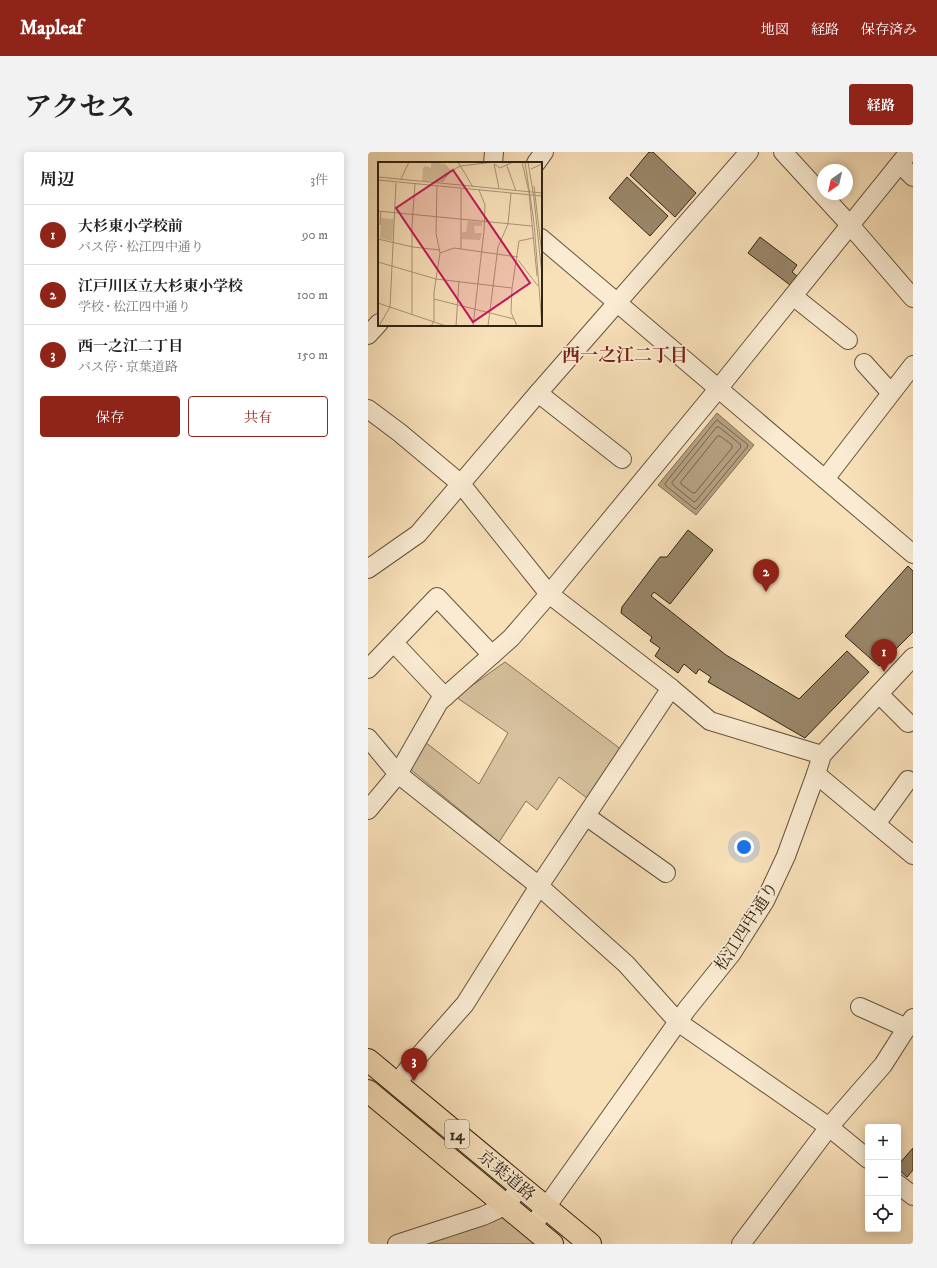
<!DOCTYPE html>
<html lang="ja">
<head>
<meta charset="utf-8">
<style>
	:root { --surface:#fff; --page:#f2f2f2; --text:#222; --muted:#767676; --line:#e0e0e0; --accent:#8f2418 }
	body { margin:0; font-family:"IM FELL DW Pica","Noto Serif JP",serif; background:var(--page); color:var(--text) }
	.controls { position:absolute; right:12px; bottom:12px; display:grid; overflow:hidden; border-radius:4px; box-shadow:0 2px 10px #0003 }
	.controls button { width:36px; height:36px; display:grid; place-items:center; padding:0; border:0; border-bottom:1px solid var(--line); background:var(--surface); color:var(--text); font:20px sans-serif }
	.compass { position:absolute; left:449px; top:12px; width:36px; height:36px; border-radius:50%; background:var(--surface); box-shadow:0 2px 10px #0003; rotate:214deg }
	.you { position:absolute; left:376px; top:695px; width:14px; height:14px; margin:-10px; border:3px solid #fff; border-radius:50%; background:#1a73e8; box-shadow:0 0 0 6px #1a73e833 }
	.badge { display:grid; place-items:center; width:26px; height:26px; border-radius:50%; background:var(--accent); color:#fff; font-size:13px; font-weight:700 }
	.pin { position:absolute; translate:-50% -33px; filter:drop-shadow(0 1px 2px #0008) }
	.pin::after { content:''; position:absolute; top:21px; width:14px; height:12px; background:inherit; clip-path:polygon(0 0,100% 0,50% 100%) }
	.list { margin:0; padding:0; list-style:none }
	h2 { display:flex; justify-content:space-between; align-items:center; height:52px; margin:0; padding:0 16px; font-size:17px }
	h2 small { font-size:13px; font-weight:400; color:var(--muted) }
	.list li { display:grid; grid-template-columns:26px 1fr auto; gap:12px; align-items:center; box-sizing:border-box; height:60px; padding:0 16px; border-top:1px solid var(--line) }
	.list b { display:block; font-size:15px; white-space:nowrap }
	.list p { margin:0; font-size:13px; white-space:nowrap; color:var(--muted) }
	.list em { font-size:13px; font-style:normal; color:var(--muted) }
	.actions { display:flex; gap:8px; padding:12px 16px }
	.actions a { flex:1; padding:9px 0; border:1px solid var(--accent); border-radius:4px; text-align:center; font-size:14px; color:var(--accent) }
	.actions .main { background:var(--accent); color:#fff }
	.icon { flex:none; width:22px; height:22px; fill:none; stroke:currentColor; stroke-width:2; stroke-linecap:round; stroke-linejoin:round }
	.map { position:relative; flex:none; width:545px; height:1092px; overflow:hidden; border-radius:4px }
	header { display:flex; align-items:center; gap:24px; box-sizing:border-box; height:56px; padding:0 20px; background:var(--accent); color:#fff }
	header strong { font-size:19px }
	nav { display:flex; gap:22px; margin-inline-start:auto; font-size:14px }
	.intro { display:flex; align-items:center; justify-content:space-between; box-sizing:border-box; height:96px; padding:0 24px }
	h1 { margin:0; font-size:28px }
	.button { padding:10px 18px; border-radius:4px; background:var(--accent); color:#fff; font-size:14px; font-weight:700 }
	main { display:flex; gap:24px; padding:0 24px }
	aside { flex:1; background:var(--surface); border-radius:4px; box-shadow:0 2px 10px #0003 }
	.map>svg:first-child { display:block }
</style>
</head>
<body>
<header>
<strong>Mapleaf</strong>
<nav><a>地図</a><a>経路</a><a>保存済み</a></nav>
</header>
<div class="intro"><h1>アクセス</h1><a class="button">経路</a></div>
<main>
<aside>
<h2>周辺<small>3件</small></h2>
<ul class="list">
<li><span class="badge">1</span><div><b>大杉東小学校前</b><p>バス停 · 松江四中通り</p></div><em>90 m</em></li>
<li><span class="badge">2</span><div><b>江戸川区立大杉東小学校</b><p>学校 · 松江四中通り</p></div><em>100 m</em></li>
<li><span class="badge">3</span><div><b>西一之江二丁目</b><p>バス停 · 京葉道路</p></div><em>150 m</em></li>
</ul>
<div class="actions"><a class="main">保存</a><a>共有</a></div>
</aside>
<div class="map">
<svg width="545" height="1092" viewBox="0 0 545 1092">
	<rect width="100%" height="100%" fill="#f8e0b9"/>
	<filter id="stains"><feTurbulence type="fractalNoise" baseFrequency=".005" numOctaves="4"/><feColorMatrix values="0 0 0 0 .2 0 0 0 0 .09 0 0 0 0 .02 0 0 0 .5 -.17"/></filter>
	<radialGradient id="worn" r=".72"><stop offset=".6" stop-color="#630" stop-opacity="0"/><stop offset="1" stop-color="#630" stop-opacity=".3"/></radialGradient>
	<g fill="#d6c09d" stroke="#847258">
		<polygon points="137,510 254,598 219,646 191,625 169,658 158,649 131,690 42,617 57,590 111,632 140,581 88,545"/>
		<polygon points="131,1063 169,1092 48,1092"/>
	</g>
	<polygon fill="#b5a081" stroke="#816e55" points="349,261 386,293 328,363 290,333"/>
	<g fill="none" stroke-linecap="round" stroke-linejoin="round">
		<g stroke="#74624a" stroke-width="1">
			<polygon points="349,268 379,292 380,294 329,356 327,357 298,334 297,332"/>
			<polygon points="349,275 351,275 372,292 373,295 328,349 326,350 305,333 304,331"/>
			<polygon points="350,284 352,284 364,293 364,296 327,341 325,341 313,332 313,330"/>
		</g>
	</g>
	<g fill="#998669" stroke="#322413">
		<polygon points="281,0 285,0 328,41 307,65 262,23"/>
		<polygon points="259,25 300,64 282,84 241,46"/>
		<polygon points="392,85 429,113 424,120 429,124 422,133 380,101"/>
		<polygon points="320,378 345,398 302,452 286,440 283,444 358,503 431,547 479,499 501,520 437,586 340,530 343,525 331,517 328,522 316,512 310,521 287,504 292,496 282,489 284,485 253,461 254,455 292,405 299,405"/>
		<polygon points="540,414 545,419 545,480 511,514 477,484"/>
		<polygon points="545,996 545,1018 539,1025 530,1017 530,1013"/>
	</g>
	<g fill="none" stroke-linecap="round" stroke-linejoin="round">
		<defs>
			<g id="minor">
				<polyline points="415,0 482,73 545,146"/>
				<polyline points="125,11 126,0"/>
				<polyline points="168,11 176,0"/>
				<polyline points="532,12 545,25"/>
				<polyline points="173,86 545,402"/>
				<polyline points="425,144 480,188"/>
				<polyline points="0,183 11,171"/>
				<polyline points="496,211 523,241"/>
				<polyline points="170,241 254,307"/>
				<polyline points="0,257 32,281 93,332 181,442 303,536 342,569 454,603"/>
				<polyline points="457,327 545,213"/>
				<polyline points="0,417 50,382 170,241 381,0"/>
				<polyline points="26,491 77,545"/>
				<polyline points="0,517 69,445 124,503"/>
				<polyline points="511,542 540,571"/>
				<polyline points="0,586 30,622 171,734 258,812 310,870 461,975 500,1007"/>
				<polyline points="448,622 545,703"/>
				<polyline points="0,658 30,622 71,550 143,486 181,442 350,237 541,0"/>
				<polyline points="218,664 298,721"/>
				<polyline points="508,672 540,628"/>
				<polyline points="492,855 539,876"/>
				<polyline points="29,932 42,914 97,852 171,734 303,536"/>
				<polyline points="530,1032 545,1044"/>
				<polyline points="164,1075 319,857 364,801 397,749 418,704 448,622 454,603 545,505"/>
				<polyline points="29,1092 115,1064 139,1053 152,1034"/>
				<polyline points="373,1092 461,975 515,913 545,866"/>
			</g>
			<g id="highway">
				<polyline points="0,908 222,1092"/>
				<polyline points="0,939 184,1092"/>
			</g>
		</defs>
		<use href="#minor" stroke="#64533c" stroke-width="20"/>
		<use href="#highway" stroke="#322413" stroke-width="24"/>
		<use href="#minor" stroke="#faebd2" stroke-width="18"/>
		<use href="#highway" stroke="#f8e0b9" stroke-width="22"/>
	</g>
	<g text-anchor="middle" stroke-width="3.5" stroke-linejoin="round" paint-order="stroke">
		<rect fill="#faebd2" stroke="#6e604c" stroke-width="1" x="77" y="968" width="24" height="28" rx="3"/>
		<g font-size="16" font-weight="bold" fill="#322413">
			<text x="89" y="988">14</text>
		</g>
		<g font-size="17" fill="#322413" stroke="#faebd2">
			<text transform="translate(378 774) rotate(-57)" y="6">松江四中通り</text>
			<text transform="translate(139 1023) rotate(40)" y="6">京葉道路</text>
		</g>
		<g font-size="18" font-weight="bold" fill="#7a1f14" stroke="#faebd2">
			<text x="257" y="209">西一之江二丁目</text>
		</g>
	</g>
	<g transform="translate(10 10)">
		<rect width="164" height="164" fill="#f8e0b9"/>
		<path d="M53 0 67 2 73 8 64 20 44 19 45 6 47 4 53 6ZM3 56 16 57 14 79 2 76ZM90 59 104 60V64H96L97 71H104L102 78 83 77 84 70H88Z" fill="#d6c09d"/>
		<path fill="none" stroke="#a99577" stroke-width="1" d="M58 0H80M80 0 95 25M144 0 151 30 159 114M147 0 156 61 164 164M150 0 156 36 164 113M129 4 138 29M153 7 164 2M0 15 164 31M23 17 31 0M0 18 164 34M64 20 72 10 82 4 116 0M156 24 164 93M121 26 116 2 122 6 135 0M0 49 154 64M2 63 3 49M0 77 35 85 62 88M83 87V27M62 91 76 86 140 95M140 98 160 124M0 100 58 117 134 126M56 137 136 157M0 141 68 164M34 152V63L37 22M1 164 12 145 18 21M53 164 56 159V130L62 91 58 71 59 23M78 164 81 119M95 164 106 69 107 43 101 28M110 164 120 85 130 62 133 31M139 164 133 150 134 126 141 79 155 76"/>
		<path fill="#c2185b" fill-opacity="0.15" stroke="#c2185b" stroke-width="2" d="M75 8 152 121 95 160 18 46Z"/>
		<rect width="164" height="164" fill="none" stroke="#322413" stroke-width="2"/>
	</g>
	<rect width="100%" height="100%" filter="url(#stains)"/>
	<rect width="100%" height="100%" fill="url(#worn)"/>
</svg>
<div class="controls">
<button>+</button>
<button>−</button>
<button><svg class="icon" aria-label="locate" viewBox="0 0 24 24"><circle cx="12" cy="12" r="6"/><path d="M12 2v4M12 18v4M2 12h4M18 12h4"/></svg></button>
</div>
<svg class="compass" viewBox="-18 -18 36 36"><path d="M0-13l5 13h-10z" fill="#e53935"/><path d="M0 13l5-13h-10z" fill="#767676"/></svg>
<div class="you"></div>
<div class="pin badge" style="left:516px;top:520px">1</div>
<div class="pin badge" style="left:398px;top:440px">2</div>
<div class="pin badge" style="left:46px;top:929px">3</div>
</div>
</main>
</body>
</html>
